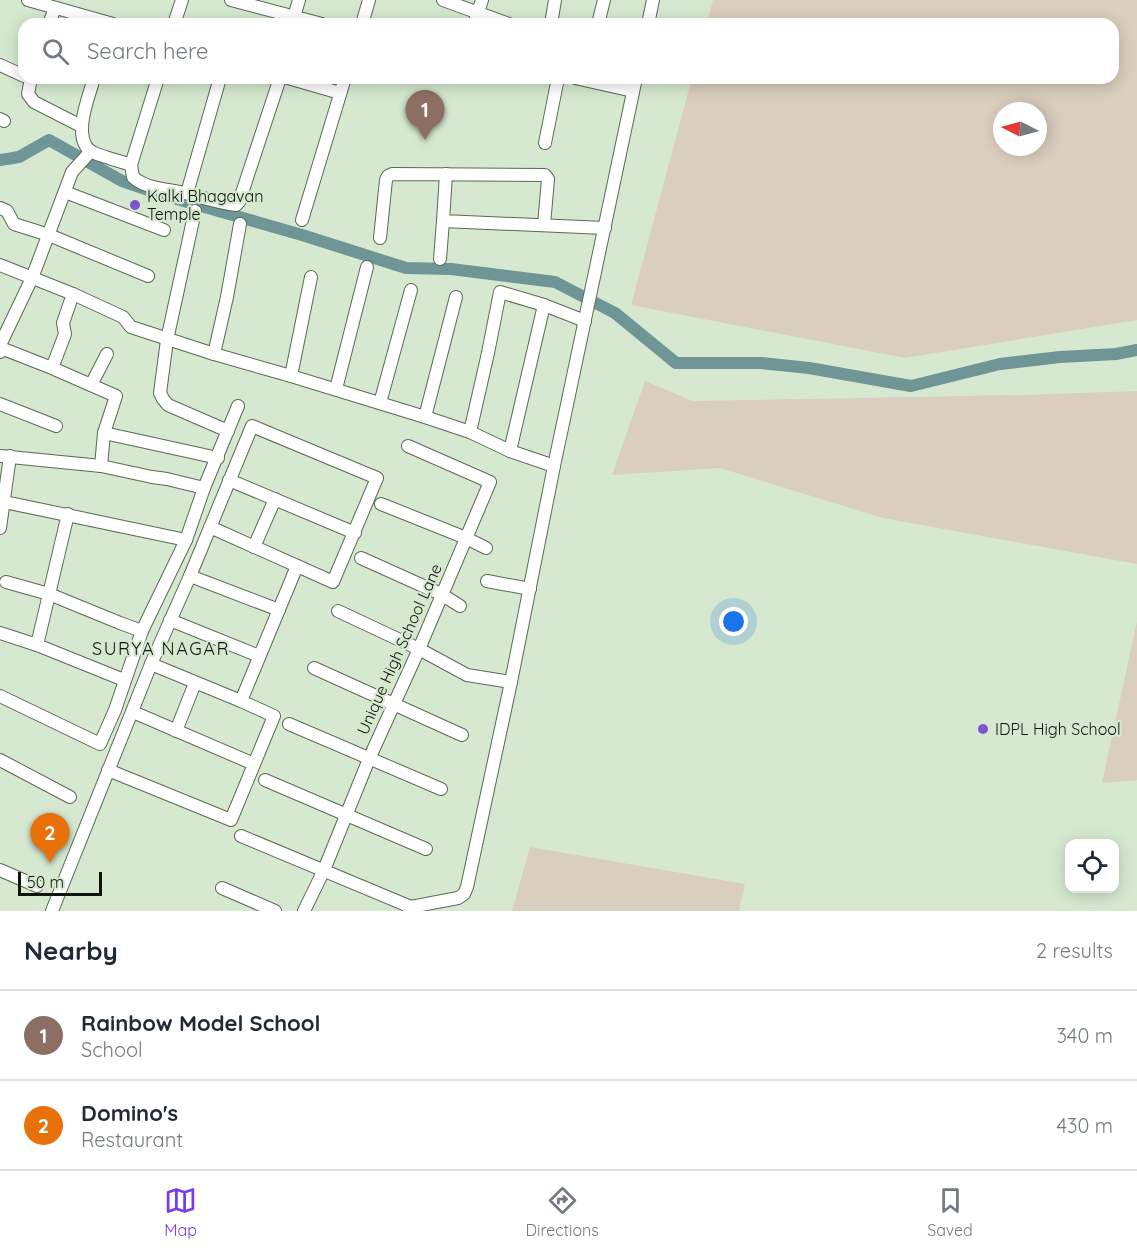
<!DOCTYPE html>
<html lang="en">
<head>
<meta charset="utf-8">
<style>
	:root { --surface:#fff; --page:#f2f2f3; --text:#1f2937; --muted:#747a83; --line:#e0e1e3; --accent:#7c3aed }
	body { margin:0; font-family:Quicksand,sans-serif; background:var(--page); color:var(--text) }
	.controls { position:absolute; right:18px; bottom:18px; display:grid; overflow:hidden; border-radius:12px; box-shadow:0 3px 15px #0003 }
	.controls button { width:54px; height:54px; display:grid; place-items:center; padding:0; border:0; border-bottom:2px solid var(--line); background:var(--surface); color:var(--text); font:30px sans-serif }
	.compass { position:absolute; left:993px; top:102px; width:54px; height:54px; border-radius:50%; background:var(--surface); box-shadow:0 3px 15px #0003; rotate:276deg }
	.scale { position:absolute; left:18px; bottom:15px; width:84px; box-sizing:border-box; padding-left:6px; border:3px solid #0f150d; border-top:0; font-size:16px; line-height:21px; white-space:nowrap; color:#0f150d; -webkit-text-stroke:4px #d6e9d0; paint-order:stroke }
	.you { position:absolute; left:734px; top:622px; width:21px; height:21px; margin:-15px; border:4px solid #fff; border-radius:50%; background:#1a73e8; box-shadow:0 0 0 9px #1a73e833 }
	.badge { display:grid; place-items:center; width:39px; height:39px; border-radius:50%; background:var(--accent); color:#fff; font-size:20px; font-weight:700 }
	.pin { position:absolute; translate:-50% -50px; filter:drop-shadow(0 2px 3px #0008) }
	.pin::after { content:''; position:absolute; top:32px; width:21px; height:18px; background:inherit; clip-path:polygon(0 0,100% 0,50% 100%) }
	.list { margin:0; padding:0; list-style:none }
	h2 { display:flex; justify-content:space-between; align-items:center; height:78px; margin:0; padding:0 24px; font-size:26px }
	h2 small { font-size:20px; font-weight:400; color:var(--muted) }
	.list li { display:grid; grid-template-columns:39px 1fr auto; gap:18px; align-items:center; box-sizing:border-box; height:90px; padding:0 24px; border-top:2px solid var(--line) }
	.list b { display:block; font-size:22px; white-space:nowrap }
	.list p { margin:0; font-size:20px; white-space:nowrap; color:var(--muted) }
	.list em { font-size:20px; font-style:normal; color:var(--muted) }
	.icon { flex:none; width:33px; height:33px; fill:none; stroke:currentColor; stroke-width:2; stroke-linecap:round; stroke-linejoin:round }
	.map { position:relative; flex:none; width:1137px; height:911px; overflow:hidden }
	.search { position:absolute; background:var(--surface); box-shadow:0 3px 15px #0003; left:18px; right:18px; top:18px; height:66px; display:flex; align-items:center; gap:15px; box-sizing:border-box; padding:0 21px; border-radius:18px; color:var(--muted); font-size:22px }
	.sheet { height:258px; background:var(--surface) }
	nav { display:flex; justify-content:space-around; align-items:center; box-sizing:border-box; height:84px; border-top:2px solid var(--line); background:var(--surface); font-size:16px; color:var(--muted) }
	nav a { display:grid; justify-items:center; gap:3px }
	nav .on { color:var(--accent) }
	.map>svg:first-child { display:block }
</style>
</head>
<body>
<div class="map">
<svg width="1137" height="911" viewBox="0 0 1137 911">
	<rect width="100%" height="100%" fill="#d6e9d0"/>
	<g fill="#dacebe" fill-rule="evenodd">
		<path d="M713 0H1137V320L905 358 631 305 692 78H1113V24H707ZM1002 111H1038V147H1002Z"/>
		<polygon points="645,381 692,401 1021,395 1137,391 1137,564 883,518 720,468 612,475"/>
		<polygon points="1137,621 1137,780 1102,783"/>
		<polygon points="530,847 745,884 739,911 512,911"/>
	</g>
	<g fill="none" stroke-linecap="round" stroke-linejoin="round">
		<polyline stroke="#6f9597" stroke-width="12" points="0,160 19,157 49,140 122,181 163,195 302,235 406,268 451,269 555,282 615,313 676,363 761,363 809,368 911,386 1000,364 1060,357 1116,354 1137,350"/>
		<defs>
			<g id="street">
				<polyline points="28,0 113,24"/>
				<polyline points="231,0 322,24"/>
				<polyline points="443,0 509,24"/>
				<polyline points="294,17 299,0"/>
				<polyline points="49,24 55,8"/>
				<polyline points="174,24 182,0"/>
				<polyline points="362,24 369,0"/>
				<polyline points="474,24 482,0"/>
				<polyline points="551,24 555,0"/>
				<polyline points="598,24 604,0"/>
				<polyline points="648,24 653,0"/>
				<polyline points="0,65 24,76"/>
				<polyline points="31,78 28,94 34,102 81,126"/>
				<path d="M94 78C89 97 72 135 90 151 96 155 123 162 131 165"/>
				<path d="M158 78 131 165 133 177C147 190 171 189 189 194 204 198 220 203 236 205L239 202 280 78"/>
				<polyline points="288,78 340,93"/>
				<polyline points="575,78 633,91"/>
				<polyline points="0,119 4,121"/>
				<polyline points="545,143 558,78"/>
				<polyline points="446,174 443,221 605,228"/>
				<polyline points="65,192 164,230"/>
				<polyline points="187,193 220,78"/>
				<polyline points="0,208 7,211 14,224 49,235 148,276"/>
				<polyline points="195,211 167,340 160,393 163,399 168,405 228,431"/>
				<polyline points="302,220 345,78"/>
				<polyline points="380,238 386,180 388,176 392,174 545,175 548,179 544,225"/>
				<polyline points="440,259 443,221"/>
				<polyline points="0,265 73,294 123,317 131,327 214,354 291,376 425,417 470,432 510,451 554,466"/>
				<polyline points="1,348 52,368 116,396 104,433"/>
				<polyline points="0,352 1,343 32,278 72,172 91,151"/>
				<polyline points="214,354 227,297 240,224"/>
				<polyline points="52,368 65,334 63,323 73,294"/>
				<polyline points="291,376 311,277"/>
				<polyline points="91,385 107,354"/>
				<polyline points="336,389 367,267"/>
				<polyline points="380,403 411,290"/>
				<polyline points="0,404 56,426"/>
				<polyline points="425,417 456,297"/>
				<polyline points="470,432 488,353 500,292 544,305 585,321"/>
				<polyline points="510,451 544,305"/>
				<polyline points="0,456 101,466 152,477 167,479 204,488"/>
				<polyline points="101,466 104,433 218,458"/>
				<polyline points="229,480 355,533"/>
				<polyline points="0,501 186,540"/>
				<polyline points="381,504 466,538 486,548"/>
				<polyline points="0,528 10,456"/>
				<polyline points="254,547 275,499"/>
				<polyline points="361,558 441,594 460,606"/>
				<polyline points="190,576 279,610"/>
				<polyline points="487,581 530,589"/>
				<polyline points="6,582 49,594 120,623 142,631"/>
				<polyline points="338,611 419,649 467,675 511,682"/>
				<polyline points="170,620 259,656"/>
				<polyline points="0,633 37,645 124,680"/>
				<polyline points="37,645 68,514"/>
				<polyline points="151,664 241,701"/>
				<polyline points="314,668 462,735"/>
				<polyline points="0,696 100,744 115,710 142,631 186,540 204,488 238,406"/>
				<polyline points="133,712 254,764"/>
				<polyline points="289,724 441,789"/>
				<polyline points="176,731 195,683"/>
				<polyline points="0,760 70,797"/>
				<polyline points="108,770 231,820 274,716 241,701 297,566"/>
				<polyline points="265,780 426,849"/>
				<polyline points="241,836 411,907"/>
				<polyline points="0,870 37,886"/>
				<polyline points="222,888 275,911"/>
				<polyline points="52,911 151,664 190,576 252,426 377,478 333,582 210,527"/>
				<polyline points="304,911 324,870 369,759 419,649 490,482 408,446"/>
				<polyline points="409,911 411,907 458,898 464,894 467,887 511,682 554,466 636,78"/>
			</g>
		</defs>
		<use href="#street" stroke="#596a54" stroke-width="14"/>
		<use href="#street" stroke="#fff" stroke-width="12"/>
	</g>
	<g fill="#7e55ce" stroke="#d6e9d0" stroke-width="2">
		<circle cx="135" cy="205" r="6"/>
		<circle cx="983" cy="729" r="6"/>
	</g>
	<g text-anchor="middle" stroke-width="4.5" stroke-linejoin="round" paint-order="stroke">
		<g font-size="16" fill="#0f150d" stroke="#d6e9d0" text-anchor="start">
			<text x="147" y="202">Kalki Bhagavan<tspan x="147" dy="18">Temple</tspan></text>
			<text x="995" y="735">IDPL High School</text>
		</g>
		<g font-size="16" fill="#0f150d" stroke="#d6e9d0">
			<text transform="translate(399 649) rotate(-66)" y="6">Unique High School Lane</text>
		</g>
		<g font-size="18" letter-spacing="1.5" fill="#0f150d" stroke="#d6e9d0">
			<text x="161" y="655">SURYA NAGAR</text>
		</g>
	</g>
</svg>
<div class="controls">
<button><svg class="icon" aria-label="locate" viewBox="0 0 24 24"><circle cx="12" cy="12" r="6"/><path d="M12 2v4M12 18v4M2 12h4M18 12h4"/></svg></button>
</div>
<svg class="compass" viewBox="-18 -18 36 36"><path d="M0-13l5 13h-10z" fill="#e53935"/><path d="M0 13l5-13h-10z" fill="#747a83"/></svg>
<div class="scale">50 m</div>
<div class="you"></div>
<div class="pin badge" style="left:425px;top:140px;background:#8d6e63">1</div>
<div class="pin badge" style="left:50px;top:863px;background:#e8710a">2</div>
<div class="search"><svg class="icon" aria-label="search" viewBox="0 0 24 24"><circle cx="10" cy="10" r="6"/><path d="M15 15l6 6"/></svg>Search here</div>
</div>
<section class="sheet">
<h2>Nearby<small>2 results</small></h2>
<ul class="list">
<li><span class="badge" style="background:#8d6e63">1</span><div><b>Rainbow Model School</b><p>School</p></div><em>340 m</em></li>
<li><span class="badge" style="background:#e8710a">2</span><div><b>Domino's</b><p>Restaurant</p></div><em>430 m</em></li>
</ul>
</section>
<nav>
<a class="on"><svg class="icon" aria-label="map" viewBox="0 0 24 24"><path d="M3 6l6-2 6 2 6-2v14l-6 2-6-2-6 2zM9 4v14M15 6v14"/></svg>Map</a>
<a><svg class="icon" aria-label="directions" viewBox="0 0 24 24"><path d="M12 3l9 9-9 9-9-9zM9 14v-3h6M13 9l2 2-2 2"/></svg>Directions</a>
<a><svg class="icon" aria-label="saved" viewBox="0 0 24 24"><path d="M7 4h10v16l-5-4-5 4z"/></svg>Saved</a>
</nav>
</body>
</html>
